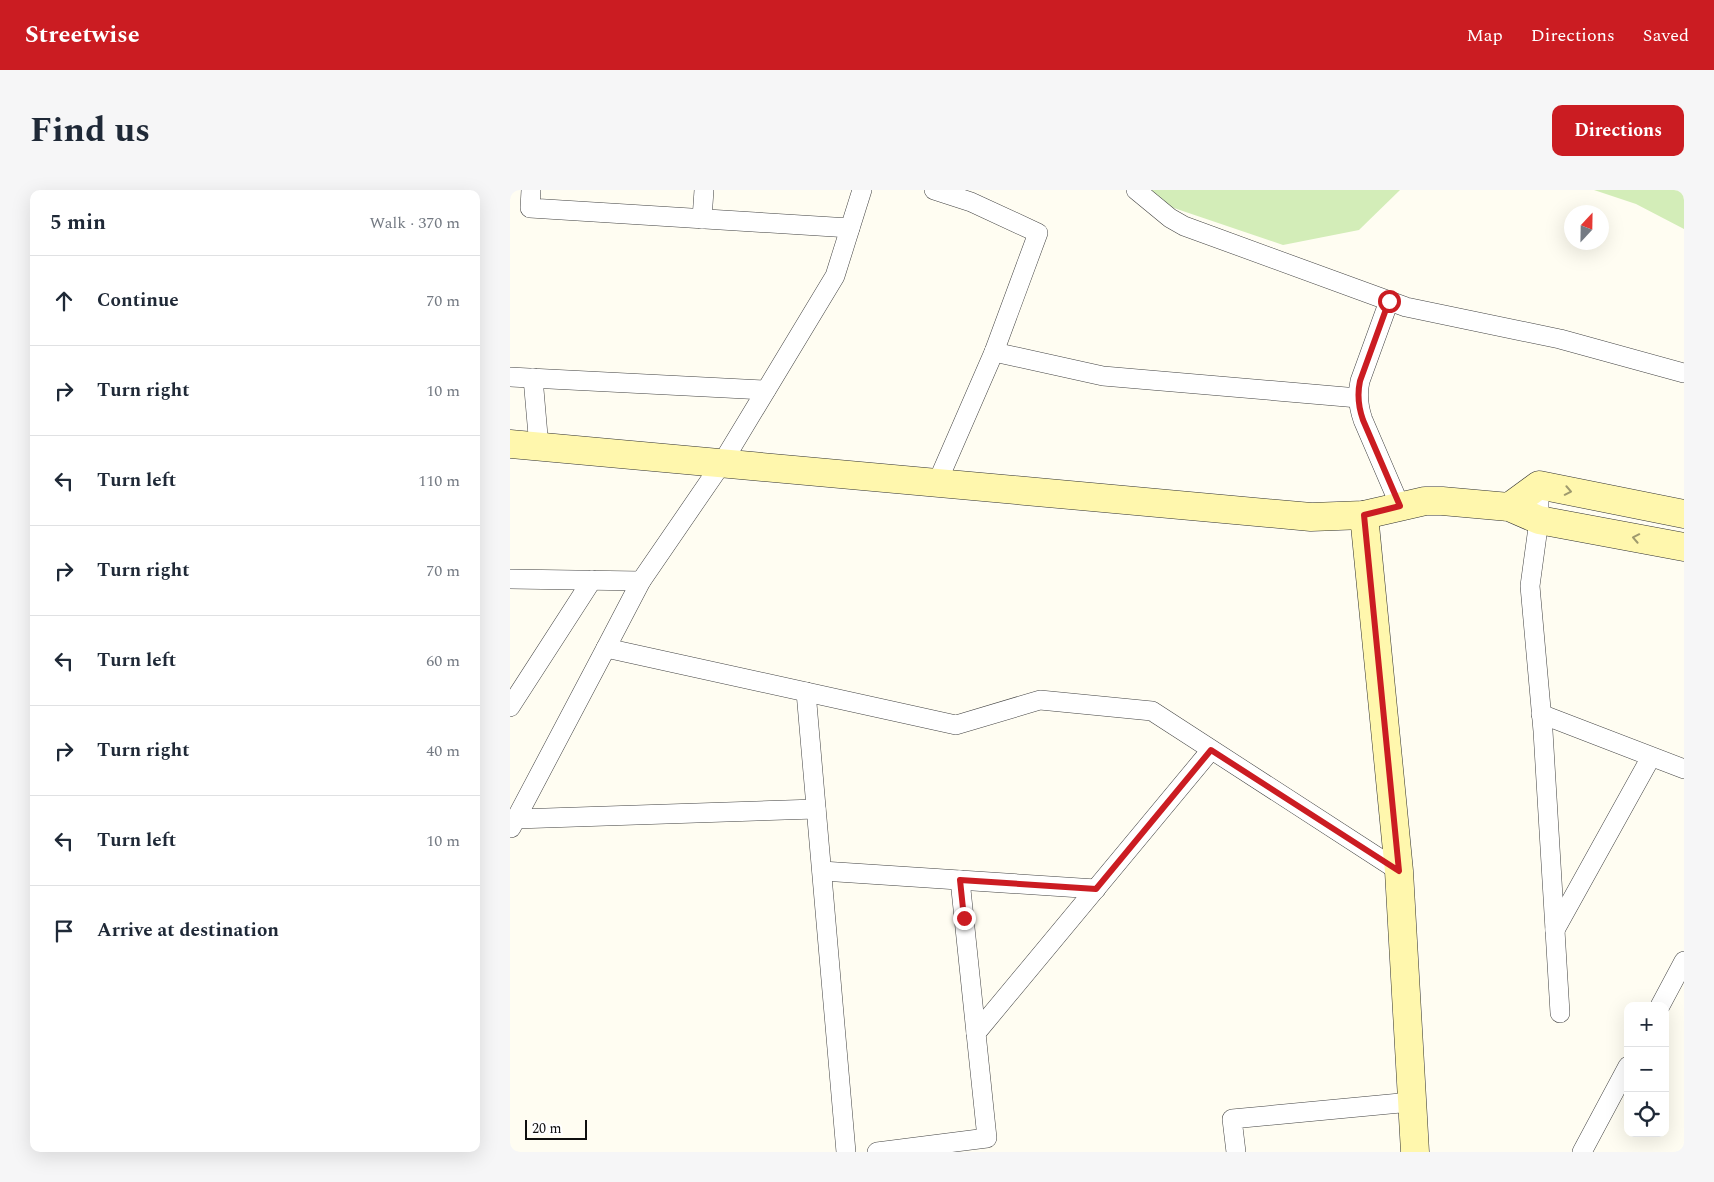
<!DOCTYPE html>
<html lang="en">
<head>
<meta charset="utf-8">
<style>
	:root { --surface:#fff; --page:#f6f6f7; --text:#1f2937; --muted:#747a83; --line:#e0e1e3; --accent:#cb1c22 }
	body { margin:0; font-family:Spectral,serif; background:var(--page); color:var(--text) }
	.controls { position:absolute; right:15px; bottom:15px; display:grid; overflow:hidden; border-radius:10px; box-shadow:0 5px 20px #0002 }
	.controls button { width:45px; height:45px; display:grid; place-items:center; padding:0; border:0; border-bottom:1px solid var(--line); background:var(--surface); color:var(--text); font:25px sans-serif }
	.compass { position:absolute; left:1054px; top:15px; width:45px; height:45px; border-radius:50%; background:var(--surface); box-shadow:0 5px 20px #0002; rotate:22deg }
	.scale { position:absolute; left:15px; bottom:12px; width:62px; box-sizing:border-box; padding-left:5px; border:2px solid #0f0f0f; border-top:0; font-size:14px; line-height:18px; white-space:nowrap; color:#0f0f0f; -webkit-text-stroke:4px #fff; paint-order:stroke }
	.stop { position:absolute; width:15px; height:15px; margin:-11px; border:4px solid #cb1c22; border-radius:50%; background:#fff }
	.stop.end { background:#cb1c22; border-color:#fff; box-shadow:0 1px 5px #0008 }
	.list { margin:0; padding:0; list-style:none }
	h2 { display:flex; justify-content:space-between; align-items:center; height:65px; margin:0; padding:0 20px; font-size:21px }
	h2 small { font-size:16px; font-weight:400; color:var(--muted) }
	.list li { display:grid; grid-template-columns:32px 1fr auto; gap:15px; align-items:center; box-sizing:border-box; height:90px; padding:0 20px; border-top:1px solid var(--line) }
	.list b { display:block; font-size:19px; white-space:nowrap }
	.list em { font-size:16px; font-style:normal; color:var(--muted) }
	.icon { flex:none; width:28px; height:28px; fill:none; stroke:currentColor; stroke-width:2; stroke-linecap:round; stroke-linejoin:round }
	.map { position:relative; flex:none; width:1174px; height:962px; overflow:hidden; border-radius:10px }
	header { display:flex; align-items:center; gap:30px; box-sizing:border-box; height:70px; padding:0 25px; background:var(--accent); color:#fff }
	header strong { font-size:24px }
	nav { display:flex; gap:28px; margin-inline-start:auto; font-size:18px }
	.intro { display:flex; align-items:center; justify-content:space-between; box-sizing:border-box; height:120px; padding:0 30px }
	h1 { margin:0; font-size:35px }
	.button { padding:12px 22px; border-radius:10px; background:var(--accent); color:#fff; font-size:18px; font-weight:700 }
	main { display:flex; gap:30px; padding:0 30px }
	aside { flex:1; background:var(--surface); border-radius:10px; box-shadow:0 5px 20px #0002 }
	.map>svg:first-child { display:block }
</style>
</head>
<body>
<header>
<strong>Streetwise</strong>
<nav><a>Map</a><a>Directions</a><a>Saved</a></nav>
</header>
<div class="intro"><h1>Find us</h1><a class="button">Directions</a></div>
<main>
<aside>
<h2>5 min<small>Walk · 370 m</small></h2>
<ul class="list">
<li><svg class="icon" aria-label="ahead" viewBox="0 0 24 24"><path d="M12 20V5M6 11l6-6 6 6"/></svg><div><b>Continue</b></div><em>70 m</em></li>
<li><svg class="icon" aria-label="right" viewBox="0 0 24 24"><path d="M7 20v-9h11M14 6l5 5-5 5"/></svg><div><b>Turn right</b></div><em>10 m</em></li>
<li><svg class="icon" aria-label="left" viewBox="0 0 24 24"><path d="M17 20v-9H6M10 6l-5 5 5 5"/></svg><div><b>Turn left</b></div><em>110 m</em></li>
<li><svg class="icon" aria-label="right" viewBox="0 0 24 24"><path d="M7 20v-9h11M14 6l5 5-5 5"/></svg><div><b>Turn right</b></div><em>70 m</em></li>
<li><svg class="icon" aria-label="left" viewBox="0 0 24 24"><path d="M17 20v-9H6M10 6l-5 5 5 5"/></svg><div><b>Turn left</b></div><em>60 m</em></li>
<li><svg class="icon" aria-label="right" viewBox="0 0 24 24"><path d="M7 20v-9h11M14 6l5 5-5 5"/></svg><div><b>Turn right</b></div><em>40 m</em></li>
<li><svg class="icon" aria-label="left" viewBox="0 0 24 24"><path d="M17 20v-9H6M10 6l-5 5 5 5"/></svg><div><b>Turn left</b></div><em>10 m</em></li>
<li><svg class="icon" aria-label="arrive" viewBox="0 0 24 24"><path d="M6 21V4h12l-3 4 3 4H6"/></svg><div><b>Arrive at destination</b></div></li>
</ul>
</aside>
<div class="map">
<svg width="1174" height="962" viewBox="0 0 1174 962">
	<rect width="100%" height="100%" fill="#fffdf2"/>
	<g fill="#d3edb8">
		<polygon points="636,0 890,0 849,40 773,55 658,16"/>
		<polygon points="1084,0 1174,0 1174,39 1126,14"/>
	</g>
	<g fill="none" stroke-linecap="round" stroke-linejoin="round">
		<defs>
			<g id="street">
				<polyline points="21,0 20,18 340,38"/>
				<polyline points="352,0 325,86 212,273 131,391 96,458 446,535 530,510 642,521 889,681"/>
				<polyline points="424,0 461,12 528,43 484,162 427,293"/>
				<polyline points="626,0 660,28 674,36 896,117 1050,149 1174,183"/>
				<polyline points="192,29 194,0"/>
				<path d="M879 111 850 191C847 205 848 216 853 230L890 316"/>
				<polyline points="484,162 593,186 848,208"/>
				<polyline points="0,187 256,200"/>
				<polyline points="23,188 29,257"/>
				<polyline points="1029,295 1029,330 1020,396 1033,541 1050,823"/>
				<polyline points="0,389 131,391"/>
				<polyline points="296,502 336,962"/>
				<polyline points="0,517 82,390"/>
				<polyline points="1031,524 1174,579"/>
				<polyline points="6,629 306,619"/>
				<polyline points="1,638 96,458"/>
				<polyline points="312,681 586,699"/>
				<polyline points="450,690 466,843"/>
				<polyline points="1045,740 1141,567"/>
				<polyline points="1150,816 1174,771"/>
				<polyline points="367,962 477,948 466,843 701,560"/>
				<polyline points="726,962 722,929 901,912"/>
				<polyline points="1072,962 1118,876"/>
			</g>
			<g id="secondary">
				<polyline points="0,254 801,327 854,325 915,311 932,311 999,317 1029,330 1174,357"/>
				<polyline points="999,317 1029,295 1174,324"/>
				<polyline points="854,325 889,681 905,962"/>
			</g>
		</defs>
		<use href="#street" stroke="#424242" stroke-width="20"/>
		<use href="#secondary" stroke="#313131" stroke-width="29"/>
		<use href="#street" stroke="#fff" stroke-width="19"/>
		<use href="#secondary" stroke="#fff7ad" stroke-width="28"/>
	</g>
	<defs><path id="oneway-chevron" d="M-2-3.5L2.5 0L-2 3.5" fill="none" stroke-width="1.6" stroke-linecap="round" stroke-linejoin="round" transform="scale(1.25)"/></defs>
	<g stroke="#9f9a6e">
		<use href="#oneway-chevron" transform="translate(1058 301) rotate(11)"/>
		<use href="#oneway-chevron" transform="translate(1126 348) rotate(-169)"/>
	</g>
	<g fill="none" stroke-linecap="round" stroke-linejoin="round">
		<path stroke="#cb1c22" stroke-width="6" d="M454 728 450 690 586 699 701 560 889 681 854 325 890 316 853 230C848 216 847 205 850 191L879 111"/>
	</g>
</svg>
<div class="controls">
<button>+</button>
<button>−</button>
<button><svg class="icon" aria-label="locate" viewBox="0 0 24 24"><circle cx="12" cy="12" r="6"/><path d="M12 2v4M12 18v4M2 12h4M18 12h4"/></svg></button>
</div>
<svg class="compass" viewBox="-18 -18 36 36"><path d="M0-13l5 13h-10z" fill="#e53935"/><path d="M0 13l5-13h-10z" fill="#747a83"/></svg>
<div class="scale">20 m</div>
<div class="stop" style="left:879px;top:111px"></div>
<div class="stop end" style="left:454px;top:728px"></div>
</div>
</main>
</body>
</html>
